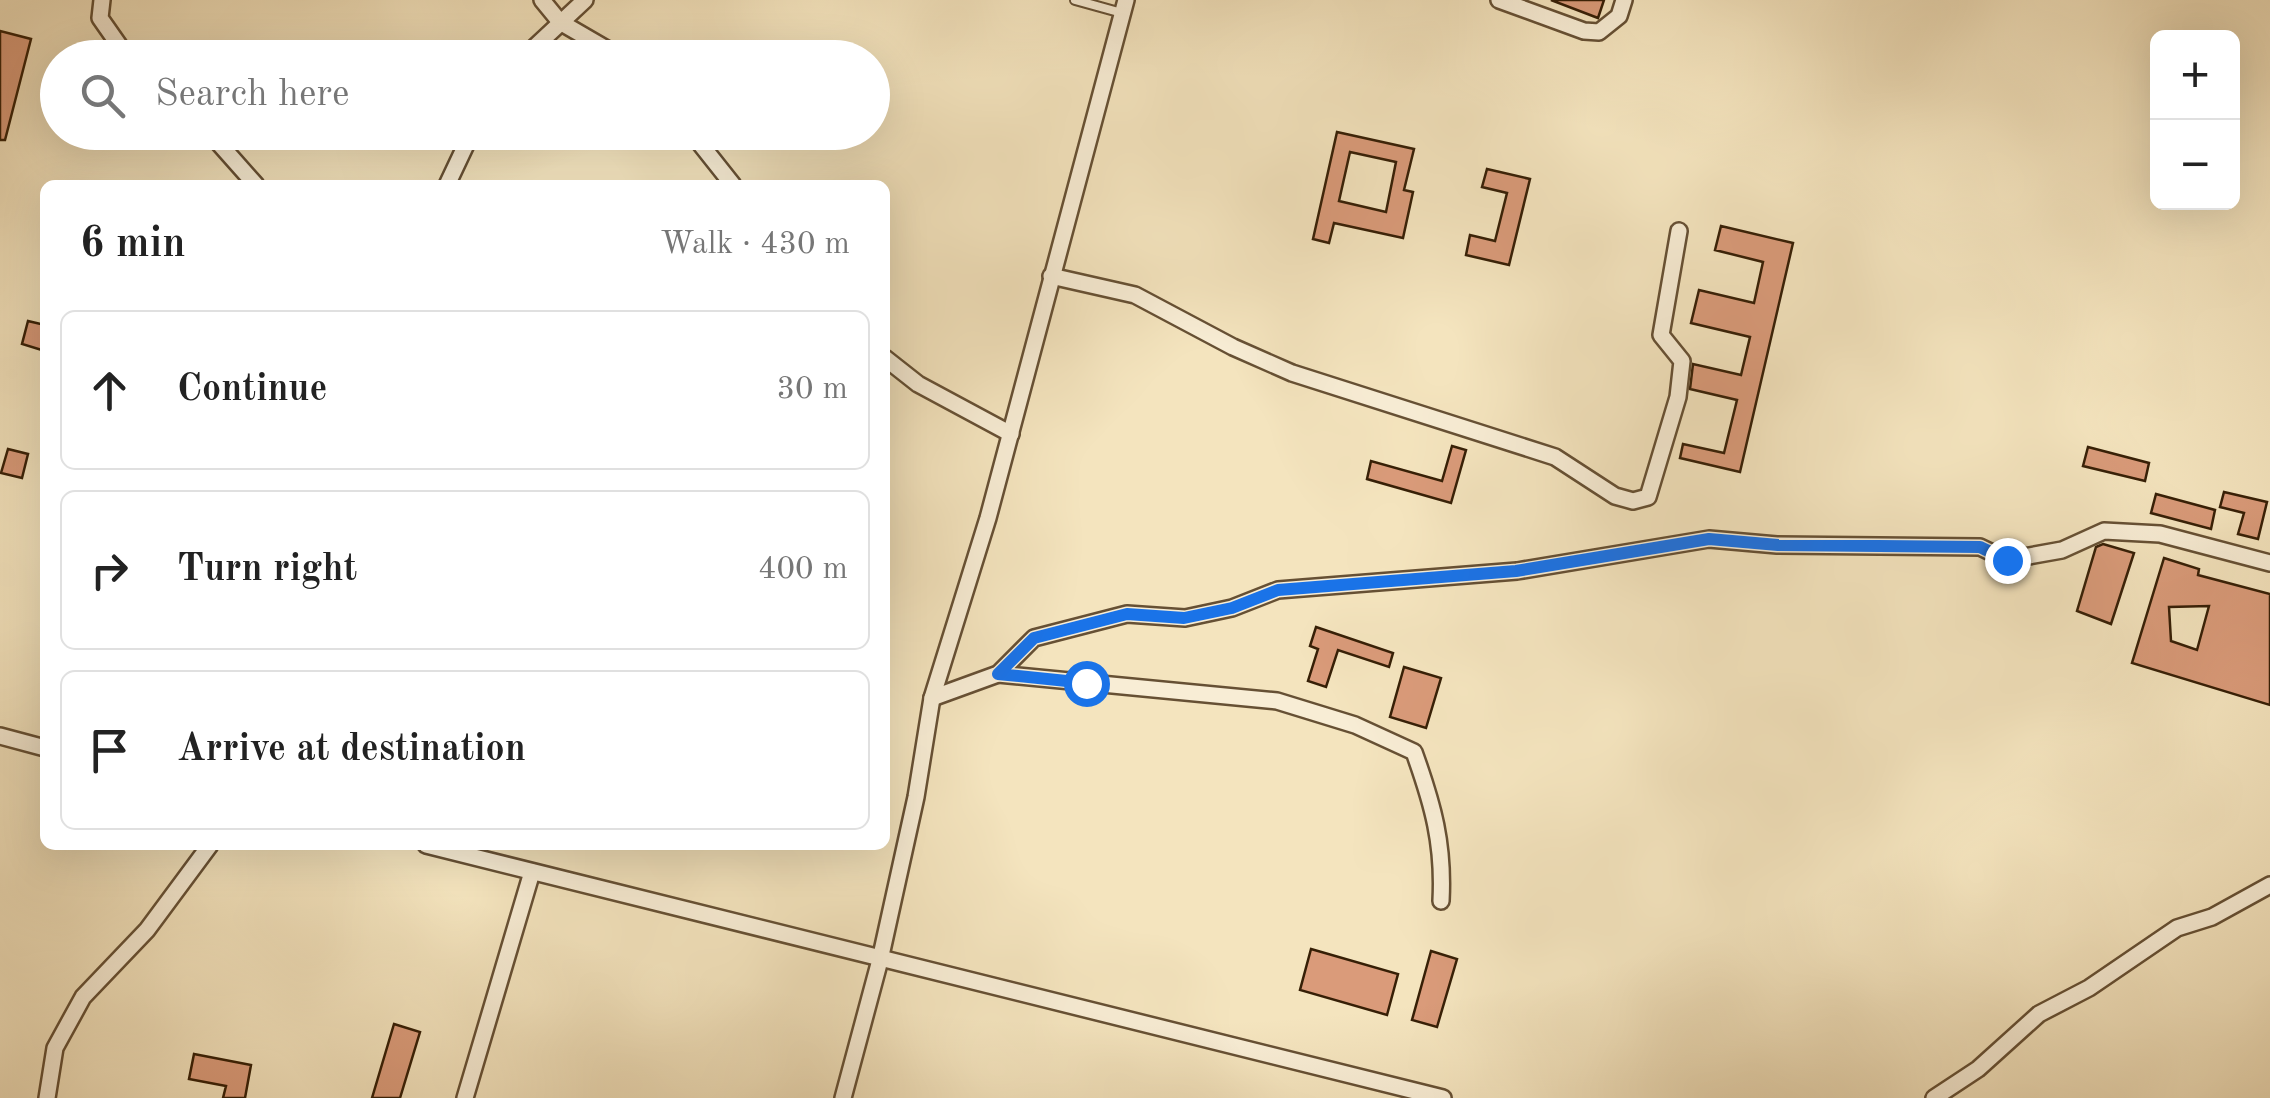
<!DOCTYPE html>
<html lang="en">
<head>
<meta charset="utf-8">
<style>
	:root { --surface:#fff; --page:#f6f6f6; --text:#222; --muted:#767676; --line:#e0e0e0 }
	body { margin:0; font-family:"Old Standard TT",serif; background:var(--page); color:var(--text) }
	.controls { position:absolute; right:30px; top:30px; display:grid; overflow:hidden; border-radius:15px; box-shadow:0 10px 40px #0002 }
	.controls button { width:90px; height:90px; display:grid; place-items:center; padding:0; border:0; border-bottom:2px solid var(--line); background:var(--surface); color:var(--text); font:50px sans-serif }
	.stop { position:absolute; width:30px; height:30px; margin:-22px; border:8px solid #1a73e8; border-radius:50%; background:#fff }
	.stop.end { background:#1a73e8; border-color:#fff; box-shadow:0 2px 10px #0008 }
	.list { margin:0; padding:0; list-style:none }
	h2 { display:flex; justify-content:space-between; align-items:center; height:130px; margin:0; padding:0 40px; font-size:42px }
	h2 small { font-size:32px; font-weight:400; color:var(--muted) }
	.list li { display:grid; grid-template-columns:65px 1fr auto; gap:30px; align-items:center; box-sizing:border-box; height:160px; margin:0 20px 20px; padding:0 20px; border:2px solid var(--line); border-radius:15px }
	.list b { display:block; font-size:38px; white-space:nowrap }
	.list em { font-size:32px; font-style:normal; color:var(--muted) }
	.icon { flex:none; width:55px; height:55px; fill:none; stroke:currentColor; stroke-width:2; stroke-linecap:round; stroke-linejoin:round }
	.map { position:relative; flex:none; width:2270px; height:1098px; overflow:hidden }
	.search { position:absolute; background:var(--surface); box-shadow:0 10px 40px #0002; left:40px; top:40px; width:850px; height:110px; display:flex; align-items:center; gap:25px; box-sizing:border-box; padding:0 35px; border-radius:55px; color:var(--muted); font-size:38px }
	.panel { position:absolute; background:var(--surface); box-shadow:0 10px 40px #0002; left:40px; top:180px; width:850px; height:670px; border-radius:15px }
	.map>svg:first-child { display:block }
</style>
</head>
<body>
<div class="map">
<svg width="2270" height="1098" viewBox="0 0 2270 1098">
	<rect width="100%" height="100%" fill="#f4e4be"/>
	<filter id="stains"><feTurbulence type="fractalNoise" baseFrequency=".002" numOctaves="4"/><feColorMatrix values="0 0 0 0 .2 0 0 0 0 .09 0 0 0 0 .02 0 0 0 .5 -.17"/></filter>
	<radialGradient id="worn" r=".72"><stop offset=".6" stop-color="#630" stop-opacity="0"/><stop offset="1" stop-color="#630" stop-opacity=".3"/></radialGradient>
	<g fill="#da9b7a" stroke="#361f06" stroke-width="2.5" fill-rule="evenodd">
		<polygon points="1551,0 1604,0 1598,18"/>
		<polygon points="0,31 31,39 5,140 0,140"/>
		<path d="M1337 132 1414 149 1404 190 1413 192 1403 238 1334 223 1329 243 1313 239ZM1350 152 1396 162 1386 212 1339 201Z"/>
		<polygon points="1487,169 1530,179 1509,265 1466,255 1470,235 1495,241 1507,193 1482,187"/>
		<polygon points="1721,226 1793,243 1740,472 1680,458 1683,444 1724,453 1737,400 1690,389 1693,364 1741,375 1750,337 1691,323 1699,290 1754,303 1763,262 1715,250"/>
		<polygon points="28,321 45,325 45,351 22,344"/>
		<polygon points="1452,446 1466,450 1451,503 1367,479 1371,461 1442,481"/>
		<polygon points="2088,447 2149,463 2145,481 2083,466"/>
		<polygon points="8,449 28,454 22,478 1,473"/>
		<polygon points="2224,492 2267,502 2258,539 2238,534 2244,513 2220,507"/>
		<polygon points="2156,494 2215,510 2211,529 2151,513"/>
		<polygon points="2103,544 2134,553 2111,624 2077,611 2096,547"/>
		<path d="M2164 558 2199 569 2198 575 2270 594V705L2132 663ZM2209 606 2197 650 2171 641 2169 607Z"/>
		<polygon points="1316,627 1393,653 1389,667 1338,650 1326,687 1308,681 1318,649 1310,646"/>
		<polygon points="1404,667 1441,678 1426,728 1390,717"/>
		<polygon points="1311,949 1398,974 1387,1015 1300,990"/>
		<polygon points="1431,951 1457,959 1437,1027 1412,1020"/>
		<polygon points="394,1024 420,1032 400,1098 372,1098"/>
		<polygon points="194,1054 251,1065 245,1098 223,1098 226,1086 189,1079"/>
	</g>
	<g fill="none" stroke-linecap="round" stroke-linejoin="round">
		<defs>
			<polyline id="lane" points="1075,0 1122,13"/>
			<g id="street">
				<polyline points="102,0 100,18 128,58"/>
				<polyline points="542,0 560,22 622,58"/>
				<polyline points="1499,0 1584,31 1599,32 1619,16 1624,0"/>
				<polyline points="523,58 585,0"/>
				<polyline points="209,132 256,185"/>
				<polyline points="691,132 733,185"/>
				<polyline points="447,185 472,132"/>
				<polyline points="1051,276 1135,295 1233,347 1292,373 1555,457 1615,496 1633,501 1648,497 1678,397 1682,361 1661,335 1679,231"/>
				<polyline points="885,358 918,384 1011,434"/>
				<path d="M998 674 1277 701 1355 725 1414 752C1433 805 1444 844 1441 901"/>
				<polyline points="932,698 998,674 1034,638 1127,614 1185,618 1232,608 1278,590 1517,571 1709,539 1777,545 1980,547 2007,560 2062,550 2104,531 2160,534 2270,563"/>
				<polyline points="0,736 45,748"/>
				<polyline points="426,845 1443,1098"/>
				<polyline points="47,1098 55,1048 83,997 147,930 210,845"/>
				<polyline points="465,1098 532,872"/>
				<polyline points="843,1098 880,960 916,797 932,698 988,518 1126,0"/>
				<polyline points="1934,1098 1978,1069 2039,1014 2089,988 2177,928 2212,917 2270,885"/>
			</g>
		</defs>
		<use href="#lane" stroke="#665034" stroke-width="12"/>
		<use href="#street" stroke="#665034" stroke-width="20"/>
		<use href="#lane" stroke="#f8edd5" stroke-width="8"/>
		<use href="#street" stroke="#f8edd5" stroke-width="15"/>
	</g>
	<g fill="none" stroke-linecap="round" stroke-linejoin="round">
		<polyline stroke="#1a73e8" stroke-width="12" points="1086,683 998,674 1034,638 1127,614 1184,618 1232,608 1278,590 1516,571 1709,539 1778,545 1980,547 2007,560"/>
	</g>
	<rect width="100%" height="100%" filter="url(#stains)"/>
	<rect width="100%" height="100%" fill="url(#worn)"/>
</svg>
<div class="controls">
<button>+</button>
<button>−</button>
</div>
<div class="stop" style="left:1086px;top:683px"></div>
<div class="stop end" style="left:2007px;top:560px"></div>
<div class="search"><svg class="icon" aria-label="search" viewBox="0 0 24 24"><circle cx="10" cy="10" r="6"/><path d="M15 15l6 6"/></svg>Search here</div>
<section class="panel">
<h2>6 min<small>Walk · 430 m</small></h2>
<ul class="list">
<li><svg class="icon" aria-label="ahead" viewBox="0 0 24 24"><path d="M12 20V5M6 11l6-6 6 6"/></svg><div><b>Continue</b></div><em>30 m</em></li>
<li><svg class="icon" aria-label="right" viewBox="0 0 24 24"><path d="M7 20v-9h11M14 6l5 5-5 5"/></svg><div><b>Turn right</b></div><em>400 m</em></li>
<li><svg class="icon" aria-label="arrive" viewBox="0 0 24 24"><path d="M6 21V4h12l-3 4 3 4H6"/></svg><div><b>Arrive at destination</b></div></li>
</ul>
</section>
</div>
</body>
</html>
